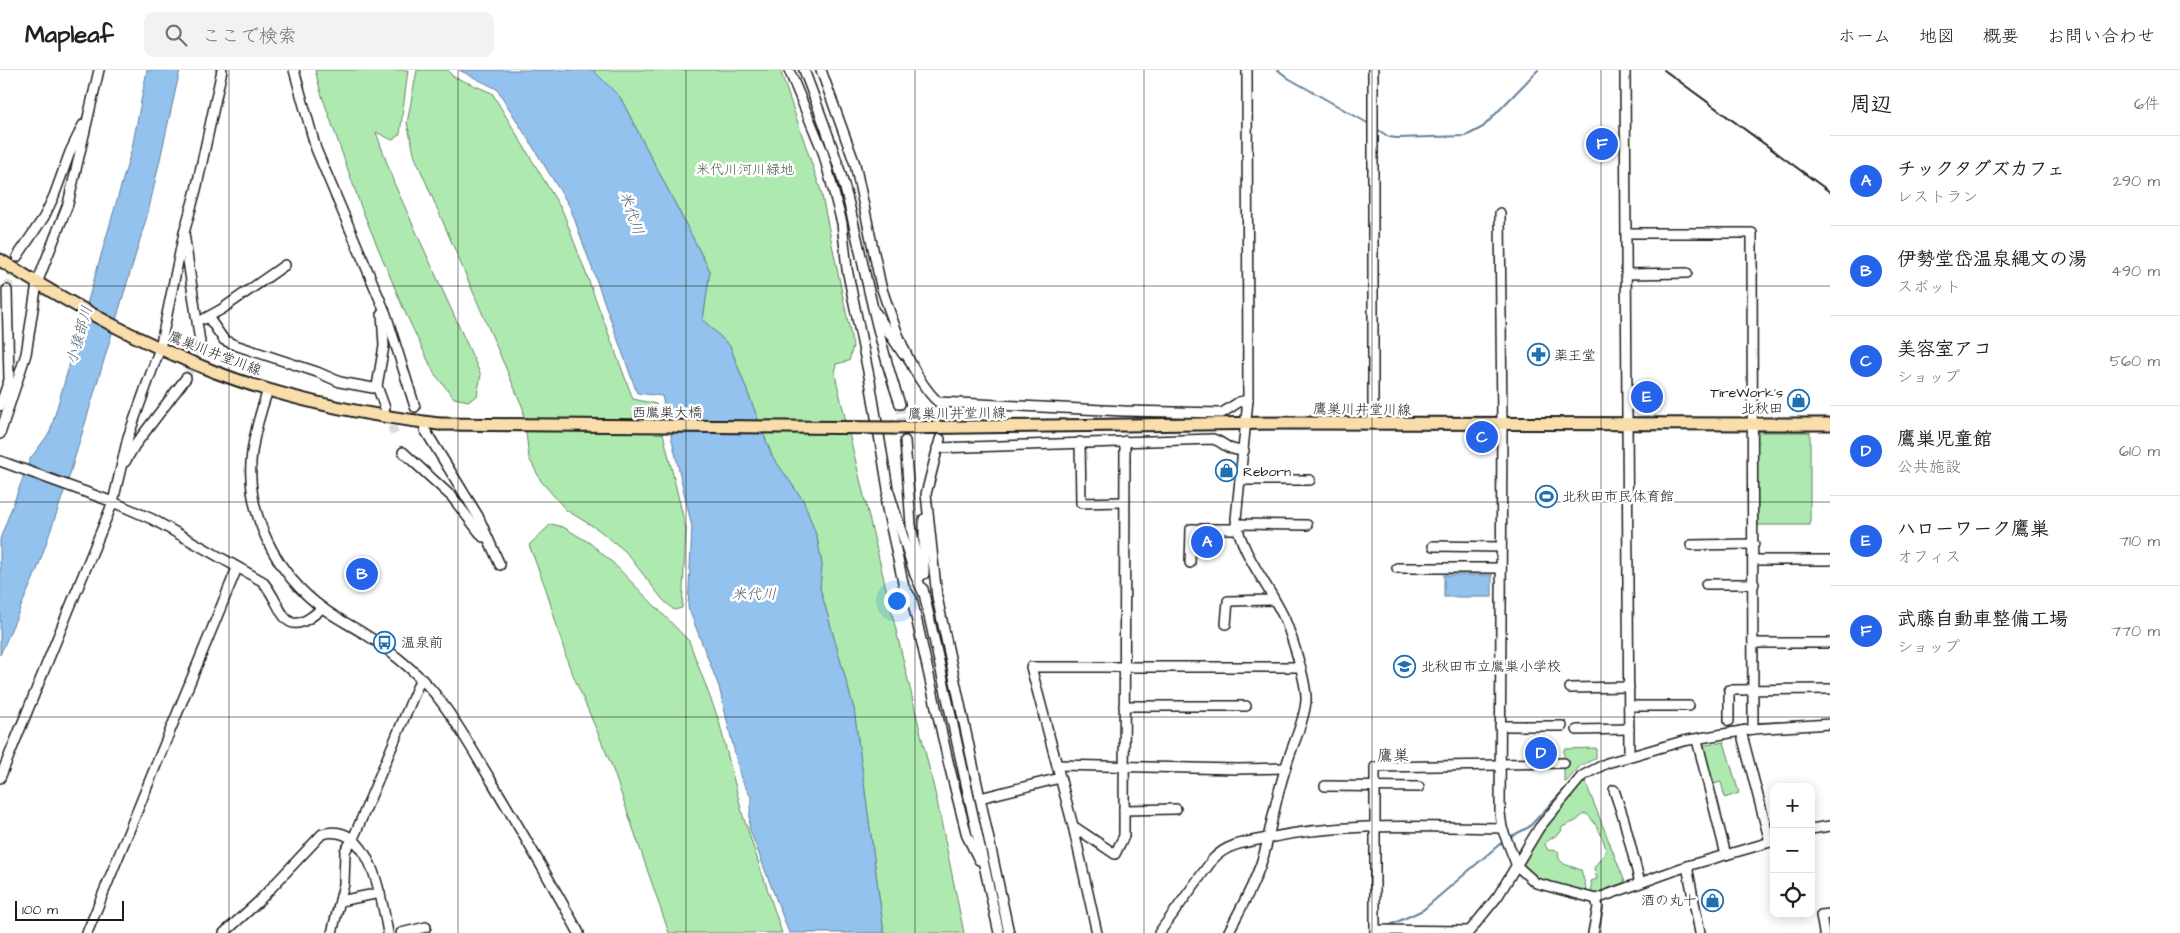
<!DOCTYPE html>
<html lang="ja">
<head>
<meta charset="utf-8">
<style>
	:root { --surface:#fff; --page:#f2f2f2; --text:#202124; --muted:#757577; --line:#e0e0e0; --accent:#2563eb }
	body { margin:0; font-family:"Architects Daughter","Klee One",sans-serif; background:var(--page); color:var(--text) }
	.controls { position:absolute; right:15px; bottom:15px; display:grid; overflow:hidden; border-radius:10px; box-shadow:0 2px 12px #0003 }
	.controls button { width:45px; height:45px; display:grid; place-items:center; padding:0; border:0; border-bottom:1px solid var(--line); background:var(--surface); color:var(--text); font:25px sans-serif }
	.scale { position:absolute; left:15px; bottom:12px; width:109px; box-sizing:border-box; padding-left:5px; border:2px solid #1c1c1c; border-top:0; font-size:14px; line-height:18px; white-space:nowrap; color:#1c1c1c; -webkit-text-stroke:4px #fff; paint-order:stroke }
	.you { position:absolute; left:896px; top:530px; width:18px; height:18px; margin:-12px; border:4px solid #fff; border-radius:50%; background:#1a73e8; box-shadow:0 0 0 8px #1a73e833 }
	.badge { display:grid; place-items:center; width:32px; height:32px; border-radius:50%; background:var(--accent); color:#fff; font-size:16px; font-weight:700 }
	.pin { position:absolute; translate:-50% -50%; border:2px solid #fff; box-shadow:0 1px 5px #0006 }
	.list { margin:0; padding:0; list-style:none }
	h2 { display:flex; justify-content:space-between; align-items:center; height:65px; margin:0; padding:0 20px; font-size:21px }
	h2 small { font-size:16px; font-weight:400; color:var(--muted) }
	.list li { display:grid; grid-template-columns:32px 1fr auto; gap:15px; align-items:center; box-sizing:border-box; height:90px; padding:0 20px; border-top:1px solid var(--line) }
	.list b { display:block; font-size:19px; white-space:nowrap }
	.list p { margin:0; font-size:16px; white-space:nowrap; color:var(--muted) }
	.list em { font-size:16px; font-style:normal; color:var(--muted) }
	.icon { flex:none; width:28px; height:28px; fill:none; stroke:currentColor; stroke-width:2; stroke-linecap:round; stroke-linejoin:round }
	.map { position:relative; flex:none; width:1830px; height:863px; overflow:hidden }
	header { display:flex; align-items:center; gap:30px; box-sizing:border-box; height:70px; padding:0 25px; background:var(--surface); border-bottom:1px solid var(--line) }
	header strong { font-size:24px }
	nav { display:flex; gap:28px; margin-inline-start:auto; font-size:18px }
	.search { width:350px; height:45px; background:var(--page); display:flex; align-items:center; gap:12px; box-sizing:border-box; padding:0 18px; border-radius:10px; color:var(--muted); font-size:19px }
	main { display:flex }
	aside { flex:1; background:var(--surface) }
	.map>svg:first-child { display:block }
</style>
</head>
<body>
<header>
<strong>Mapleaf</strong>
<div class="search"><svg class="icon" aria-label="search" viewBox="0 0 24 24"><circle cx="10" cy="10" r="6"/><path d="M15 15l6 6"/></svg>ここで検索</div>
<nav><a>ホーム</a><a>地図</a><a>概要</a><a>お問い合わせ</a></nav>
</header>
<main>
<div class="map">
<svg width="1830" height="863" viewBox="0 0 1830 863">
	<rect width="100%" height="100%" fill="#fff"/>
	<filter id="ink" filterUnits="userSpaceOnUse"><feTurbulence type="fractalNoise" baseFrequency=".02" numOctaves="2"/><feDisplacementMap in="SourceGraphic" scale="10" xChannelSelector="R" yChannelSelector="G"/><feConvolveMatrix kernelMatrix="1 2 1 2 8 2 1 2 1" color-interpolation-filters="sRGB"/></filter>
	<g filter="url(#ink)">
		<g fill="#aeeab0" stroke="#658366" fill-rule="evenodd">
			<polygon points="315,0 408,0 400,64 392,70 376,62 394,113 481,305 477,326 468,331 454,328 434,303 404,240 361,137 321,23"/>
			<polygon points="417,0 448,0 452,6 492,23 563,142 633,329 656,334 686,459 682,538 674,540 663,530 625,481 599,460 566,440 541,411 529,388 523,338 415,87 407,53"/>
			<polygon points="593,0 780,0 821,121 853,276 849,291 836,294 835,305 937,731 964,863 884,863 854,639 820,518 822,495 817,467 803,430 772,386 730,276 703,250 710,201 620,27"/>
			<rect x="1757" y="362" width="53" height="93"/>
			<polygon points="551,454 563,457 590,473 613,493 689,571 719,651 743,746 782,863 669,863 611,694 568,593 546,519 529,475"/>
			<polygon points="1724,672 1739,723 1725,728 1721,712 1710,715 1701,676"/>
			<polygon points="1596,678 1596,688 1580,696 1566,712 1564,711 1564,679"/>
			<path d="M1585 711 1625 812 1593 824 1541 811 1526 800 1522 793 1541 759ZM1584 744H1587C1597 754 1604 768 1606 781L1594 798 1597 809 1591 811 1592 822 1587 821 1581 800 1564 794 1559 789 1558 781 1548 780 1545 775 1546 772 1561 762 1562 757 1576 751Z"/>
		</g>
		<g fill="#93c2ee" stroke="#63809a">
			<polygon points="147,0 180,0 148,143 69,407 37,500 0,585 0,469 30,389 50,362 132,78"/>
			<polygon points="459,0 593,0 620,27 710,201 703,250 730,276 772,386 803,430 817,467 822,495 820,518 854,639 884,863 789,863 749,758 751,727 741,709 719,617 688,537 692,457 662,326 637,323 570,137 497,19"/>
			<rect x="1444" y="505" width="48" height="22"/>
		</g>
		<g fill="none" stroke-linecap="round" stroke-linejoin="round">
			<g stroke="#63809a" stroke-width="2">
				<polyline points="1278,0 1288,8 1371,55"/>
				<polyline points="1377,59 1389,67 1397,68 1466,66 1483,57 1538,0"/>
				<polyline points="1757,653 1812,651"/>
				<polyline points="1713,662 1750,654"/>
				<polyline points="1586,699 1602,691"/>
				<polyline points="1508,768 1529,757 1575,708"/>
				<polyline points="1386,857 1423,840 1501,773"/>
			</g>
			<g stroke="#ddd" stroke-width="9" stroke-dasharray="9 4.5" stroke-linecap="butt">
				<polyline points="7,220 15,194"/>
				<polyline points="186,308 199,278"/>
				<polyline points="900,334 905,371"/>
				<polyline points="387,343 395,365"/>
				<polyline points="938,343 940,369"/>
			</g>
			<defs>
				<g id="minor">
					<polyline points="294,0 316,79 386,244 415,337"/>
					<polyline points="789,0 823,82 842,153 847,199 870,311 888,419 915,505 924,524"/>
					<path d="M804 0C820 43 837 86 848 130 865 199 877 268 900 334"/>
					<path d="M821 0 855 94 881 216C893 252 910 306 938 332L1124 341 1222 343 1239 332 1248 330"/>
					<polyline points="1373,0 1373,354"/>
					<polyline points="1625,1 1629,686"/>
					<polyline points="1500,143 1502,355 1500,743 1502,758 1517,796 1536,813 1596,829 1687,796 1774,771"/>
					<polyline points="1626,163 1752,163 1753,659"/>
					<polyline points="17,187 44,147 54,126 70,82 83,55"/>
					<polyline points="1626,204 1687,203"/>
					<polyline points="876,243 903,284"/>
					<polyline points="208,247 224,270 235,275 317,302 340,312 373,318 377,316 384,276 382,243"/>
					<polyline points="204,249 222,239 285,195"/>
					<polyline points="199,278 200,272 184,163 196,120 222,0"/>
					<polyline points="377,316 385,338"/>
					<path d="M268 320C261 340 255 360 252 382 244 441 276 505 324 539 336 548 350 555 363 563 383 575 414 600 430 618 452 643 474 683 492 712 522 762 551 812 579 863"/>
					<polyline points="0,336 9,310 7,220"/>
					<polyline points="425,360 478,446 500,495"/>
					<polyline points="0,364 26,284 37,213 68,134 99,0"/>
					<polyline points="940,369 926,424 937,527 1009,863"/>
					<polyline points="905,371 911,455 920,507"/>
					<polyline points="1080,372 1081,433 1123,432"/>
					<path d="M937 378 1213 369C1226 373 1225 380 1244 381"/>
					<polyline points="403,382 452,427 483,467"/>
					<path d="M0 391 113 432 152 449 262 511C284 534 281 576 322 538"/>
					<polyline points="125,392 135,375 186,308"/>
					<polyline points="1241,410 1310,410"/>
					<polyline points="888,421 886,434 904,517 912,529 948,691 967,766 979,790"/>
					<polyline points="924,449 924,504"/>
					<polyline points="1236,454 1307,455"/>
					<polyline points="1691,475 1754,474"/>
					<polyline points="1433,476 1501,477"/>
					<polyline points="1754,490 1830,490"/>
					<polyline points="1190,493 1191,459 1237,459"/>
					<polyline points="1397,498 1501,498"/>
					<polyline points="1706,514 1754,514"/>
					<polyline points="923,519 999,863"/>
					<polyline points="1226,554 1228,531 1274,530"/>
					<polyline points="1754,573 1830,573"/>
					<polyline points="1570,618 1629,617"/>
					<polyline points="1124,636 1246,636"/>
					<polyline points="1629,636 1689,636"/>
					<polyline points="1729,651 1729,620 1830,619"/>
					<polyline points="1500,656 1562,656"/>
					<polyline points="1577,660 1629,659"/>
					<polyline points="1741,661 1770,772"/>
					<polyline points="1697,670 1726,785"/>
					<polyline points="1500,694 1564,693"/>
					<polyline points="1057,695 1237,699 1285,698"/>
					<polyline points="0,708 113,432 128,367 160,278 184,163"/>
					<polyline points="1325,716 1419,717"/>
					<polyline points="1614,720 1624,750 1640,813"/>
					<polyline points="980,728 1060,708"/>
					<polyline points="1124,740 1176,739"/>
					<polyline points="1073,756 1115,784 1124,766 1125,371"/>
					<polyline points="1811,759 1830,756"/>
					<polyline points="1687,796 1700,863"/>
					<polyline points="340,831 380,823"/>
					<polyline points="1375,860 1469,861"/>
					<polyline points="87,863 237,498"/>
					<path d="M224 863 257 833 322 764C371 750 382 831 388 863"/>
					<polyline points="332,863 344,814 345,781 353,769 421,608"/>
					<polyline points="401,863 426,857"/>
					<polyline points="1097,863 1073,756 1031,597 1300,597"/>
					<path d="M1159 863 1213 789C1228 773 1248 772 1268 768 1345 752 1424 757 1502 758"/>
					<path d="M1228 863C1242 836 1259 806 1266 777 1272 751 1277 725 1285 700 1291 677 1304 654 1306 631 1307 613 1292 567 1285 550 1271 518 1240 483 1236 449L1248 330 1247 0"/>
					<polyline points="1375,863 1375,697 1500,695"/>
					<polyline points="1468,863 1498,826 1539,758 1582,706 1607,693 1683,671 1753,659 1830,654"/>
					<polyline points="1593,863 1598,837 1596,829"/>
					<polyline points="1824,863 1821,845 1830,844"/>
				</g>
				<g id="major">
					<path d="M0 190C68 233 139 272 215 302 286 329 363 345 439 354"/>
					<polyline points="894,358 1286,353 1830,354"/>
				</g>
			</defs>
			<use href="#minor" stroke="#1c1c1c" stroke-width="12"/>
			<use href="#major" stroke="#1c1c1c" stroke-width="15"/>
			<use href="#minor" stroke="#fff" stroke-width="9"/>
			<use href="#major" stroke="#f9deab" stroke-width="11"/>
			<polyline stroke="#1c1c1c" stroke-width="2" points="1664,0 1830,122"/>
			<defs>
				<polyline id="major-bridge" points="439,354 894,358"/>
			</defs>
			<use href="#major-bridge" stroke="#1c1c1c" stroke-width="15" stroke-linecap="butt"/>
			<use href="#major-bridge" stroke="#f9deab" stroke-width="11"/>
		</g>
	</g>
	<path fill="none" stroke="#1c1c1c" stroke-width="1" stroke-opacity="0.55" d="M229 0V863M458 0V863M686 0V863M915 0V863M1144 0V863M1372 0V863M1601 0V863M0 216H1830M0 432H1830M0 647H1830"/>
	<defs>
		<symbol id="pharmacy-ring" viewBox="-11 -11 22 22"><circle r="9.5" fill="#fff" stroke="#1f6fb2" stroke-width="1.5"/><path d="M-2-6h4v4h4v4h-4v4h-4v-4h-4v-4h4Z" fill="#1f6fb2"/></symbol>
		<symbol id="shop-ring" viewBox="-11 -11 22 22"><circle r="9.5" fill="#fff" stroke="#1f6fb2" stroke-width="1.5"/><path d="M-5-2.5h2.3a2.7 3.5 0 0 1 5.4 0H5L5.5 6h-11ZM-1.5-2.5h3a1.5 2.3 0 0 0-3 0Z" fill="#1f6fb2"/></symbol>
		<symbol id="stadium-ring" viewBox="-11 -11 22 22"><circle r="9.5" fill="#fff" stroke="#1f6fb2" stroke-width="1.5"/><path d="M0-5a6.5 5 0 1 0 0 10a6.5 5 0 1 0 0-10ZM-3.5-1.8h7v3.6h-7Z" fill="#1f6fb2"/></symbol>
		<symbol id="bus-ring" viewBox="-11 -11 22 22"><circle r="9.5" fill="#fff" stroke="#1f6fb2" stroke-width="1.5"/><path d="M-5-6H5V4H4V6H2V4H-2V6H-4V4H-5ZM-3.5-4V0h7V-4ZM-3.5 1.2v1.5H-2V1.2ZM2 1.2v1.5H3.5V1.2Z" fill="#1f6fb2"/></symbol>
		<symbol id="school-ring" viewBox="-11 -11 22 22"><circle r="9.5" fill="#fff" stroke="#1f6fb2" stroke-width="1.5"/><path d="M0-5L7-2L0 1L-7-2ZM-4 1L0 2.5L4 1V4Q0 6-4 4Z" fill="#1f6fb2"/></symbol>
	</defs>
	<g fill-rule="evenodd">
		<use href="#pharmacy-ring" x="1526" y="272" width="25" height="25"/>
		<use href="#shop-ring" x="1786" y="318" width="25" height="25"/>
		<use href="#shop-ring" x="1214" y="388" width="25" height="25"/>
		<use href="#stadium-ring" x="1534" y="414" width="25" height="25"/>
		<use href="#bus-ring" x="372" y="560" width="25" height="25"/>
		<use href="#school-ring" x="1392" y="584" width="25" height="25"/>
		<use href="#shop-ring" x="1700" y="818" width="25" height="25"/>
	</g>
	<g text-anchor="middle" stroke-width="5" stroke-linejoin="round" paint-order="stroke">
		<g font-size="14" fill="#485a48" stroke="#fff">
			<text x="745" y="104">米代川河川緑地</text>
		</g>
		<g font-size="14" fill="#1c1c1c" stroke="#fff">
			<text transform="translate(215 283) rotate(21)" y="5">鷹巣川井堂川線</text>
			<text transform="translate(1362 339) rotate(1)" y="5">鷹巣川井堂川線</text>
			<text x="667" y="347">西鷹巣大橋</text>
			<text transform="translate(957 343) rotate(-1)" y="5">鷹巣川井堂川線</text>
		</g>
		<g font-size="14" fill="#1c1c1c" stroke="#fff" text-anchor="start">
			<text x="1554" y="290">薬王堂</text>
			<text x="1783" y="327" text-anchor="end">TireWork's<tspan x="1783" dy="16">北秋田</tspan></text>
			<text x="1243" y="406">Reborn</text>
			<text x="1562" y="431">北秋田市民体育館</text>
			<text x="401" y="577">温泉前</text>
			<text x="1421" y="601">北秋田市立鷹巣小学校</text>
			<text x="1697" y="835" text-anchor="end">酒の丸十</text>
		</g>
		<g font-size="15" font-style="italic" fill="#4c5e70" stroke="#fff">
			<text transform="translate(632 143) rotate(71)" y="5">米代川</text>
			<text transform="translate(79 265) rotate(-74)" y="5">小猿部川</text>
			<text x="754" y="529">米代川</text>
		</g>
		<g font-size="16" fill="#1c1c1c" stroke="#fff">
			<text x="1393" y="691">鷹巣</text>
		</g>
	</g>
</svg>
<div class="controls">
<button>+</button>
<button>−</button>
<button><svg class="icon" aria-label="locate" viewBox="0 0 24 24"><circle cx="12" cy="12" r="6"/><path d="M12 2v4M12 18v4M2 12h4M18 12h4"/></svg></button>
</div>
<div class="scale">100 m</div>
<div class="you"></div>
<div class="pin badge" style="left:1207px;top:472px">A</div>
<div class="pin badge" style="left:362px;top:504px">B</div>
<div class="pin badge" style="left:1482px;top:367px">C</div>
<div class="pin badge" style="left:1541px;top:683px">D</div>
<div class="pin badge" style="left:1647px;top:327px">E</div>
<div class="pin badge" style="left:1602px;top:74px">F</div>
</div>
<aside>
<h2>周辺<small>6件</small></h2>
<ul class="list">
<li><span class="badge">A</span><div><b>チックタグズカフェ</b><p>レストラン</p></div><em>290 m</em></li>
<li><span class="badge">B</span><div><b>伊勢堂岱温泉縄文の湯</b><p>スポット</p></div><em>490 m</em></li>
<li><span class="badge">C</span><div><b>美容室アコ</b><p>ショップ</p></div><em>560 m</em></li>
<li><span class="badge">D</span><div><b>鷹巣児童館</b><p>公共施設</p></div><em>610 m</em></li>
<li><span class="badge">E</span><div><b>ハローワーク鷹巣</b><p>オフィス</p></div><em>710 m</em></li>
<li><span class="badge">F</span><div><b>武藤自動車整備工場</b><p>ショップ</p></div><em>770 m</em></li>
</ul>
</aside>
</main>
</body>
</html>
